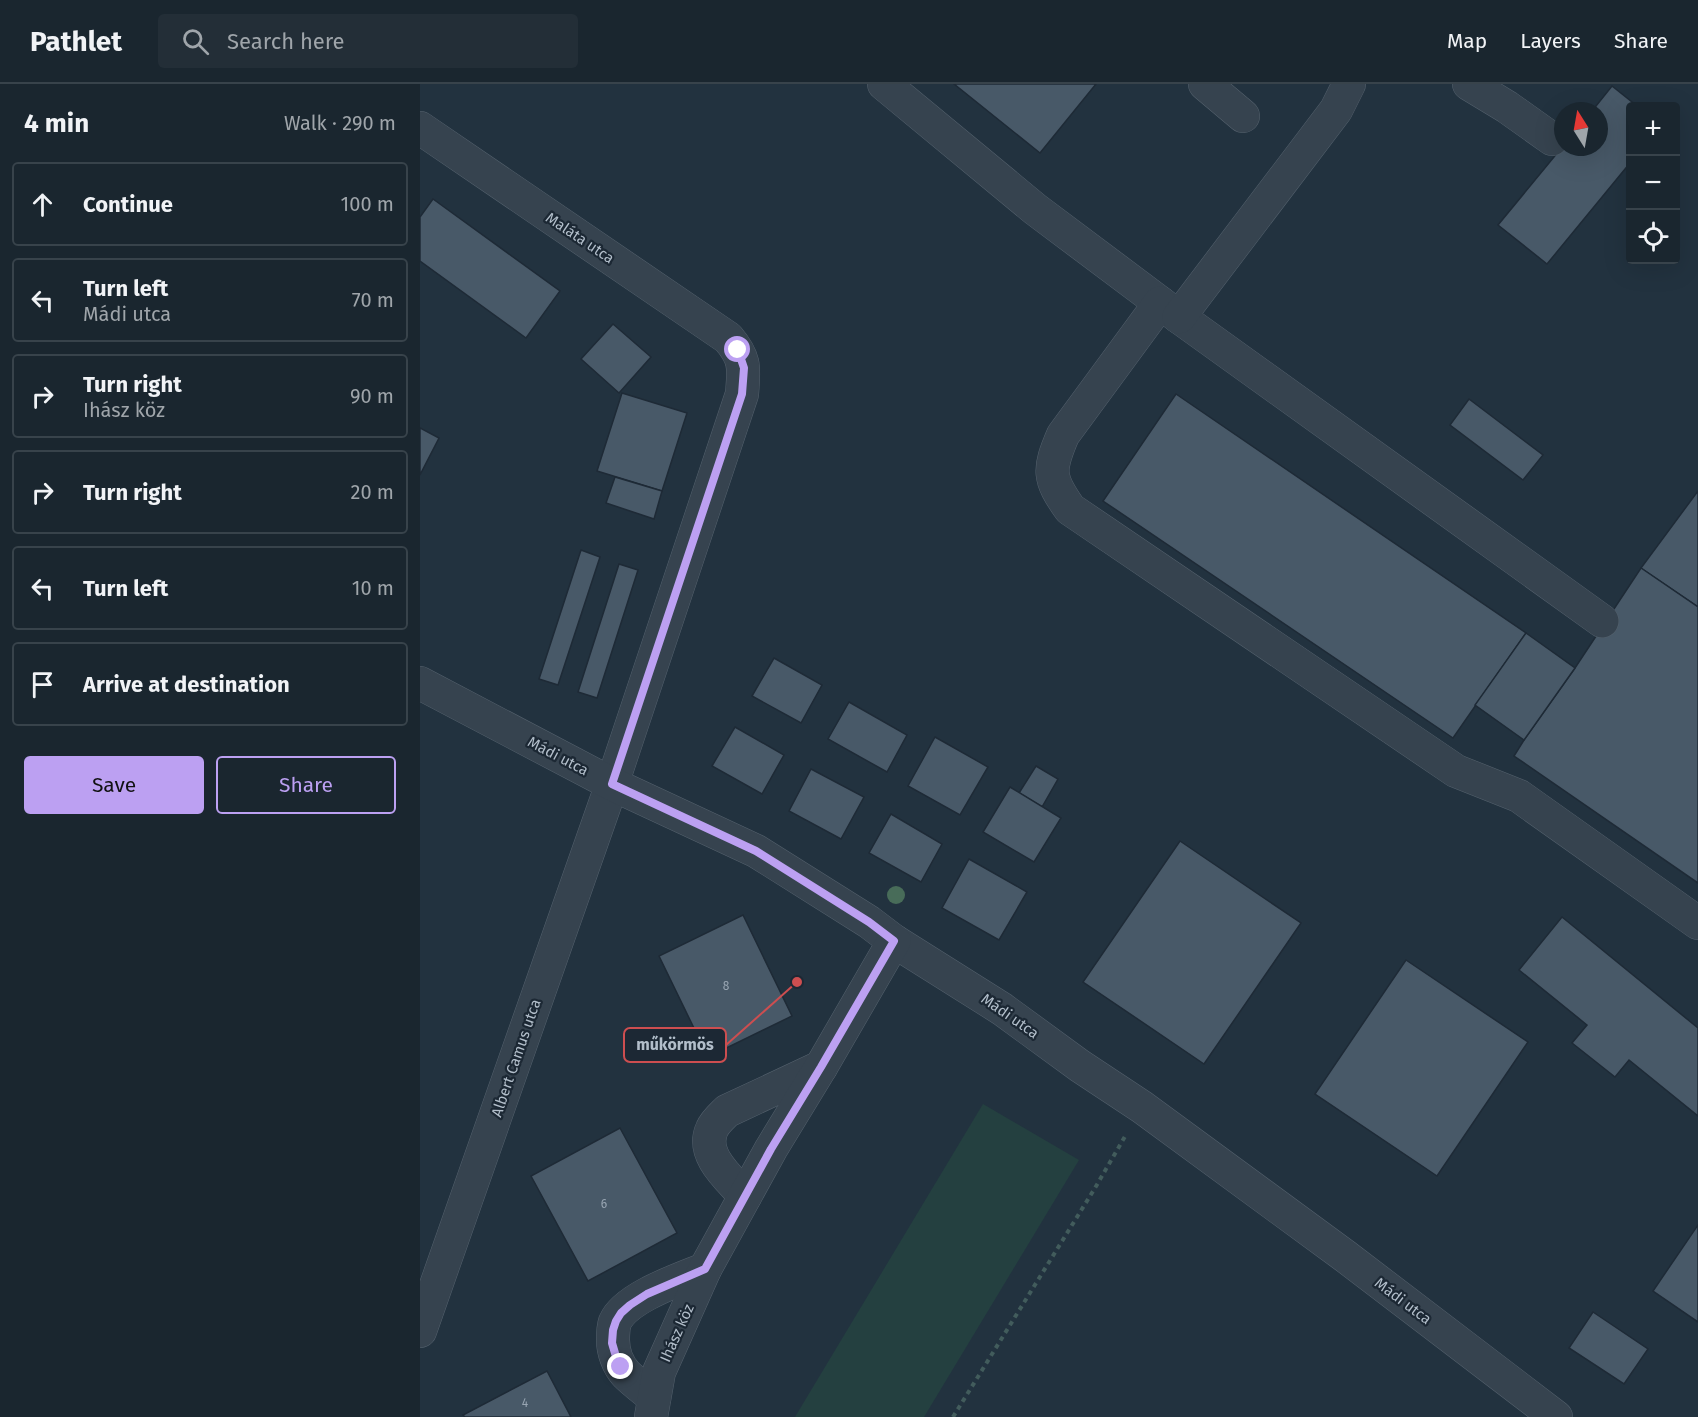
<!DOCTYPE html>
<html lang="en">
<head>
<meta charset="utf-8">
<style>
	:root { --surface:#1a262f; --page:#232e37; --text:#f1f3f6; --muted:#9fa5aa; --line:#38434b; --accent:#bca0f2 }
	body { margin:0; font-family:"Fira Sans",sans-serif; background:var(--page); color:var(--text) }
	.controls { position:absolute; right:18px; top:18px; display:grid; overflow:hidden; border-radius:6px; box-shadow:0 6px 24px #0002 }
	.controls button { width:54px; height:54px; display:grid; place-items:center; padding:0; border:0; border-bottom:2px solid var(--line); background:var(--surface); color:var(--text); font:30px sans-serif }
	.compass { position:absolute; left:1134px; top:18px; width:54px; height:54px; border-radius:50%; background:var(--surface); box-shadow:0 6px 24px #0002; rotate:349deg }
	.stop { position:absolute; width:18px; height:18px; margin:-14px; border:4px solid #bca0f2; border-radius:50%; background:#fff }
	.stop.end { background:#bca0f2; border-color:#fff; box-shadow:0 2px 6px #0008 }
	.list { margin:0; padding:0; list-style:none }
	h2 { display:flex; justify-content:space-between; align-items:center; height:78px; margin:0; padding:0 24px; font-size:26px }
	h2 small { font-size:20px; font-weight:400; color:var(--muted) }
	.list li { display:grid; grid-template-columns:39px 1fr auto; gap:18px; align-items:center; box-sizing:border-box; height:84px; margin:0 12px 12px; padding:0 12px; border:2px solid var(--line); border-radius:6px }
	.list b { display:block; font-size:22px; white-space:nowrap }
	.list p { margin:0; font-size:20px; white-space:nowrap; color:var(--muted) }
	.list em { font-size:20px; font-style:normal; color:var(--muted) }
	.actions { display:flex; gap:12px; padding:18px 24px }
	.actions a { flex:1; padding:14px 0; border:2px solid var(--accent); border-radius:6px; text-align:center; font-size:21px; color:var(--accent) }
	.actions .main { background:var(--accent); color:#111 }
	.icon { flex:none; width:33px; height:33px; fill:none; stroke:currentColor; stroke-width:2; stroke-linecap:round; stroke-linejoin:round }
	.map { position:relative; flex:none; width:1278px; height:1333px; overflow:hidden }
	header { display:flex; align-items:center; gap:36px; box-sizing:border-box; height:84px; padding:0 30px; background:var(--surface); border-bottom:2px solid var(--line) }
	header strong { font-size:28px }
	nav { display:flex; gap:33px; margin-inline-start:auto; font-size:21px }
	.search { width:420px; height:54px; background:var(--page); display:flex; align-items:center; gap:15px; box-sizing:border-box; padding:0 21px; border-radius:6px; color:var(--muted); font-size:22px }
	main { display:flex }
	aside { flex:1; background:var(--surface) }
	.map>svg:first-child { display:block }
</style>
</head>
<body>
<header>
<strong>Pathlet</strong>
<div class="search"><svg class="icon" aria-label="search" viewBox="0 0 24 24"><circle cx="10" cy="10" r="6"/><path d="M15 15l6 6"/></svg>Search here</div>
<nav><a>Map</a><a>Layers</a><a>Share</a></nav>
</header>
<main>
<aside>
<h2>4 min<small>Walk · 290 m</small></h2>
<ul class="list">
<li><svg class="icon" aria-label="ahead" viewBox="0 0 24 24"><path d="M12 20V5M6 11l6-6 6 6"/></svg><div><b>Continue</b></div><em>100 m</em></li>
<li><svg class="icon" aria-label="left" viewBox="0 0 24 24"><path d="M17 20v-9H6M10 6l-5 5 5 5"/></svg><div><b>Turn left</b><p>Mádi utca</p></div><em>70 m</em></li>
<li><svg class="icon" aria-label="right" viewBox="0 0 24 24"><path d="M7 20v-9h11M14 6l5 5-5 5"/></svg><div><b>Turn right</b><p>Ihász köz</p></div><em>90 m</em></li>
<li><svg class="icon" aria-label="right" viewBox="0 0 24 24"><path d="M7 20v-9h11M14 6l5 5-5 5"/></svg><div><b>Turn right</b></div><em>20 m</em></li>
<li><svg class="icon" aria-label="left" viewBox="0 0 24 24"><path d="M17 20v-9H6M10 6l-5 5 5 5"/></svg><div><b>Turn left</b></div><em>10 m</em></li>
<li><svg class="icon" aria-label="arrive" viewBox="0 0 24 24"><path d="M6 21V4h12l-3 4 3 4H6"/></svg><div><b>Arrive at destination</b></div></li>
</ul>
<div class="actions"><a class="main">Save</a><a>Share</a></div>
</aside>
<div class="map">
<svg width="1278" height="1333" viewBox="0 0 1278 1333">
	<rect width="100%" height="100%" fill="#22323f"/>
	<polygon fill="#244040" points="563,1020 659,1076 504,1333 375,1333"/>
	<g fill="#485968" stroke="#1e2a36" stroke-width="1.5">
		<polygon points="534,0 676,0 620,69"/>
		<polygon points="1192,2 1217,22 1210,22 1210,79 1127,180 1078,141 1143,62 1179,63 1179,27 1172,27"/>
		<polygon points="13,115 140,207 106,254 0,177 0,133"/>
		<polygon points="193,240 231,273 199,309 161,275"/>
		<polygon points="202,309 267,329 242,407 177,387"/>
		<polygon points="756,310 1106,549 1033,654 683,417"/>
		<polygon points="1049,315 1123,371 1103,396 1030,341"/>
		<polygon points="0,344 19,354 0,391"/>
		<polygon points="195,393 242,407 234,435 186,419"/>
		<polygon points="1278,407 1278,523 1221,484"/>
		<polygon points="161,466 180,473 138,601 119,595"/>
		<polygon points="199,480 218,486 177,614 158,608"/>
		<polygon points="1221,484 1278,523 1278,799 1094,672 1104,656 1155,584"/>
		<polygon points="1106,549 1155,584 1104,656 1055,621"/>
		<polygon points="354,574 402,601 381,639 332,612"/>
		<polygon points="429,618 487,651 467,688 408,655"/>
		<polygon points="315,643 364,671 342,710 292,682"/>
		<polygon points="515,653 568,683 540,731 488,702"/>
		<polygon points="616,682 638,695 622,723 599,709"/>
		<polygon points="391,685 444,713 421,755 369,727"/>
		<polygon points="590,703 641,734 614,778 563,748"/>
		<polygon points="471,730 522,760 501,798 449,769"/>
		<polygon points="760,757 881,839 784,980 663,898"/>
		<polygon points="549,775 607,808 579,856 522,824"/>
		<polygon points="323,831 372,932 288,973 239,872"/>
		<polygon points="1142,833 1278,944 1278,1032 1209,976 1195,993 1152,959 1167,941 1099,886"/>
		<polygon points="986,876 1108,958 1017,1092 895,1010"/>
		<polygon points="200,1044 257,1149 168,1197 111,1092"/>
		<polygon points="1278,1141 1278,1238 1233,1207"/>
		<polygon points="1173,1228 1228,1265 1204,1300 1149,1264"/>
		<polygon points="127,1287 151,1333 45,1333 43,1331"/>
	</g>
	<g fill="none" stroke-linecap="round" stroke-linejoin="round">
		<defs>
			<g id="minor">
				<polyline points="464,0 615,125 759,233 1182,537"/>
				<polyline points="785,0 823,32"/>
				<polyline points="1049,0 1087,23 1132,55"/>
				<path d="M0 44 308 254C326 275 324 284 322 310L192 700 0 1247"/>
				<path d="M740 219 643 351C628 386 628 394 650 425L1036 687 1099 712 1278 839"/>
				<polyline points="759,233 916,26 929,0"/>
				<polyline points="0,599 192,700 336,767 449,838 474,857 582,925 660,982 722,1023 925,1172 1136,1333"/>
				<path d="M325 1112C310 1095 280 1071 292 1045 295 1038 302 1032 307 1027L401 983"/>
				<path d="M234 1314C225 1306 214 1298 206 1290 198 1281 193 1268 193 1256 193 1250 193 1244 195 1238 206 1213 261 1195 285 1185"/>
				<polyline points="231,1333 239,1288 285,1185 351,1065 401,983 474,857"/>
			</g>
		</defs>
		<use href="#minor" stroke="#54616d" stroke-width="34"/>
		<polyline stroke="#425c5c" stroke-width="4" stroke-dasharray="4.5 4.5" stroke-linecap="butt" points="533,1333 675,1104 707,1049"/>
		<use href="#minor" stroke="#36434f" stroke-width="33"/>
	</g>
	<circle fill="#486c59" cx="476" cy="811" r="9"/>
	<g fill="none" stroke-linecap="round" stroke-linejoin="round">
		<polyline stroke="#bca0f2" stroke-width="8" points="201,1283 197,1276 192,1259 193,1246 196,1237 201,1229 210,1221 227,1210 285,1185 351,1065 401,983 474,857 449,838 336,767 192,700 322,310 324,284 318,266"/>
	</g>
	<g text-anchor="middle" stroke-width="4.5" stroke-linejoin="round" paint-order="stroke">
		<g font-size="12" fill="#98a5b2">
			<text x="306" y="906">8</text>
			<text x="184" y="1124">6</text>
			<text x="105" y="1323">4</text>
		</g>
		<g font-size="15" fill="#b2beca" stroke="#1c2834">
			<text transform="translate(160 154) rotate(34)" y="5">Maláta utca</text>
			<text transform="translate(138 672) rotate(28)" y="5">Mádi utca</text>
			<text transform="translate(590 932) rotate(35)" y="5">Mádi utca</text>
			<text transform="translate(96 974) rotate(-71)" y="5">Albert Camus utca</text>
			<text transform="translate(983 1217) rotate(37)" y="5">Mádi utca</text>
			<text transform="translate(257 1249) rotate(-66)" y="5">Ihász köz</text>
		</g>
	</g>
	<path fill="none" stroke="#cd4e50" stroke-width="2" d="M377 898L306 961"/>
	<circle fill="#cd4e50" stroke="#1c2834" stroke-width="2" cx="377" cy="898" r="6"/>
	<rect fill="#1c2834" stroke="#cd4e50" stroke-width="2" x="204" y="944" width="102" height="34" rx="6"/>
	<g font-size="16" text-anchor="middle" font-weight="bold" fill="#b2beca">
		<text x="255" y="966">műkörmös</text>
	</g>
</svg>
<div class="controls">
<button>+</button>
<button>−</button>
<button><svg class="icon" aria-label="locate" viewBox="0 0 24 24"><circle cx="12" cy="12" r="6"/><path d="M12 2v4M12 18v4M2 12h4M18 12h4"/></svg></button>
</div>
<svg class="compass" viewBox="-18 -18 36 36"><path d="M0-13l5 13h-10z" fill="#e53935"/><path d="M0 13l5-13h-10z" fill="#9fa5aa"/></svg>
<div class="stop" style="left:318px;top:266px"></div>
<div class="stop end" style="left:201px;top:1283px"></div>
</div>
</main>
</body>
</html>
